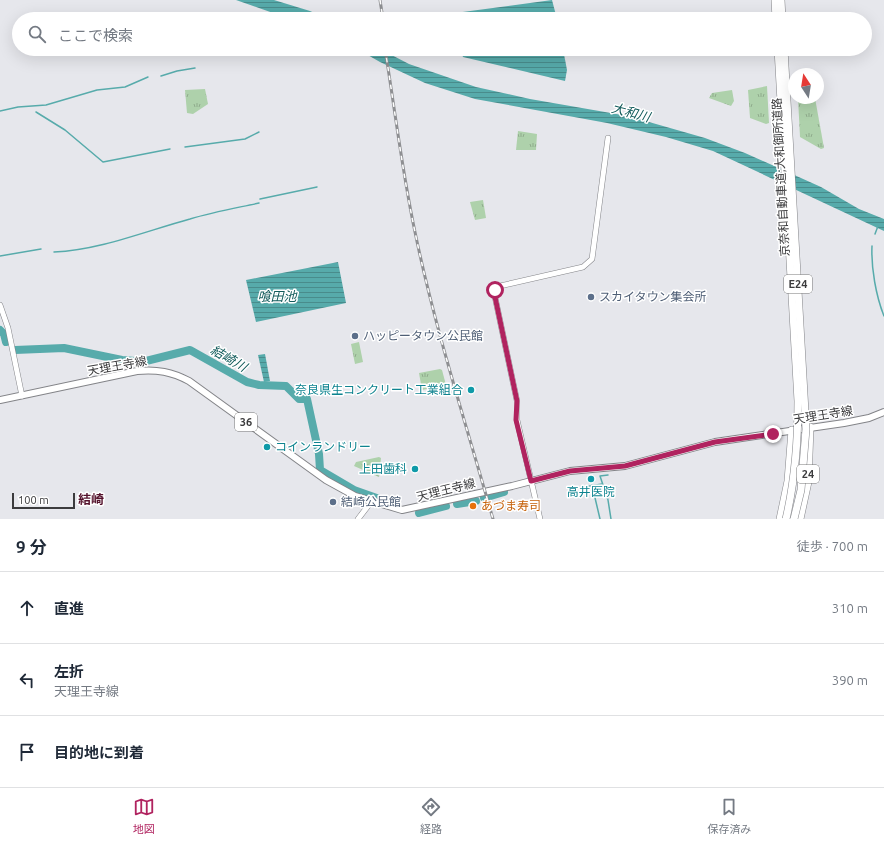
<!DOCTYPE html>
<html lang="ja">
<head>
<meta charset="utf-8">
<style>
	:root { --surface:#fff; --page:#f6f6f7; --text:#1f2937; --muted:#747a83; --line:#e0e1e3; --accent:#b0235f }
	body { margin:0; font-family:Ubuntu,"Noto Sans JP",sans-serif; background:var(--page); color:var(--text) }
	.compass { position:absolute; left:788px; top:68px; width:36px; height:36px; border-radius:50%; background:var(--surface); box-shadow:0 4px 16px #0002; rotate:348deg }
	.scale { position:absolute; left:12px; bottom:10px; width:63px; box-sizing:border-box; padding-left:4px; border:2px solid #3b3b3d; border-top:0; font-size:11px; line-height:14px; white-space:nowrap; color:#3b3b3d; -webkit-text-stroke:3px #fff; paint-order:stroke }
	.stop { position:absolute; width:12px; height:12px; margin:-9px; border:3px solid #b0235f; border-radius:50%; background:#fff }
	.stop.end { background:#b0235f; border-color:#fff; box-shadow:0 1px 4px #0008 }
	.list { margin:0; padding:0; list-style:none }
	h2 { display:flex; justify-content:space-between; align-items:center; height:52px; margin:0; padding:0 16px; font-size:17px }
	h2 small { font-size:13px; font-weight:400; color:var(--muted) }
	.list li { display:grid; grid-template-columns:26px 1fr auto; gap:12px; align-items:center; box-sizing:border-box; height:72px; padding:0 16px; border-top:1px solid var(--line) }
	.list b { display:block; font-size:15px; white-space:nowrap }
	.list p { margin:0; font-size:13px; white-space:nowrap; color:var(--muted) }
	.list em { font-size:13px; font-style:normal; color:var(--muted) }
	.icon { flex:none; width:22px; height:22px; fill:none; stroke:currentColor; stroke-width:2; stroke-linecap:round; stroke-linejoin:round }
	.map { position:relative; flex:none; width:884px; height:519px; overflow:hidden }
	.search { position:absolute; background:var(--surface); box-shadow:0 4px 16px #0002; left:12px; right:12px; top:12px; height:44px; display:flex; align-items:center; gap:10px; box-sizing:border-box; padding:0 14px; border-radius:22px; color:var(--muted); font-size:15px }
	.sheet { height:268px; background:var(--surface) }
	nav { display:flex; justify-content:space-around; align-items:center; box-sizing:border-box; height:56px; border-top:1px solid var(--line); background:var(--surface); font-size:11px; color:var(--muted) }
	nav a { display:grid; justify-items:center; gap:2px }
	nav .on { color:var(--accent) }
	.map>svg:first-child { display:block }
</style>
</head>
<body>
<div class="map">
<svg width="884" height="519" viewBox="0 0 884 519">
	<defs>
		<pattern id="park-tufts" width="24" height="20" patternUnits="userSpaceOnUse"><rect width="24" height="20" fill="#aed1ab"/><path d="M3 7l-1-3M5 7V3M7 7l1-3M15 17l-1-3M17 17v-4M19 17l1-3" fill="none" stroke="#8fab8c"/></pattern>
		<pattern id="water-rules" width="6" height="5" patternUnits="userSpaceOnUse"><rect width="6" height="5" fill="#57abab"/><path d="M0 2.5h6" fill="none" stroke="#498c8c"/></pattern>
	</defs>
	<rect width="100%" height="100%" fill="#e6e7ec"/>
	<g fill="url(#park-tufts)">
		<polygon points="767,86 769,123 766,124 750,118 748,90"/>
		<polygon points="205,89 208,104 193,114 187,113 185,90"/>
		<polygon points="732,90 734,101 731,106 709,98 712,93"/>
		<polygon points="798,98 815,98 824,148 821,149 800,137"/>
		<polygon points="518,131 537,134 536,150 516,150"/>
		<polygon points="483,200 486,218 475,220 470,202"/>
		<polygon points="359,342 363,362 355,364 351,344"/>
		<polygon points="440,369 442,370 446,385 422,390 419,373"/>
		<polygon points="379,457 381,458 379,477 354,466 356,462"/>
	</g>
	<g fill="url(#water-rules)">
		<polygon points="236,0 274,0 310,11 328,19 290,19"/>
		<polygon points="552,0 557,19 454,19 453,15 455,13"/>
		<polygon points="352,49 380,49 409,64 476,87 530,99 628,116 705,138 745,153 821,187 859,209 884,219 884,231 713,151 666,137 607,123 475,99 425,83 380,62 359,50"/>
		<polygon points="460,49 563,49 567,70 565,81 463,57"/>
		<polygon points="338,262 346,303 256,322 246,280"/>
		<polygon points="265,354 270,381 264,382 258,355"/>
	</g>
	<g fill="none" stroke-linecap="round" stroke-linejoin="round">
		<g stroke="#57abab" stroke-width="1.5">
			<polyline points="161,76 177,71 195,68"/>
			<polyline points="0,111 18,107 46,105 97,90 125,87 148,77"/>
			<polyline points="36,112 65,130 103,162 170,149"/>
			<polyline points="185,147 245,139 259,132"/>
			<polyline points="260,199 317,187"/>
			<polyline points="875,234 878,226"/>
			<path d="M872 246C871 268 876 296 884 316"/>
			<path d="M54 252C100 250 146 231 190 219 213 212 236 208 259 203"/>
			<polyline points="0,256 41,249"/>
			<polyline points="608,475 600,476 608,500 611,519"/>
			<polyline points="592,485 600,519"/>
			<polyline points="584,487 602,484"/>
		</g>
		<g stroke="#57abab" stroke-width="8">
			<polyline points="0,330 4,334 6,342"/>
			<polyline points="15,350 64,348 122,360 135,361 146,361 190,350 247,382 259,385 286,386 299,399 307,399 319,454 320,470 354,490 388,502"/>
			<polyline points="484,498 504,492"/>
			<polyline points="457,504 476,501"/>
			<polyline points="419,513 446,506"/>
		</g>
		<defs>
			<g id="tertiary">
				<polyline points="0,305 8,328 22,396"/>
				<polyline points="358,519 371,502"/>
				<polyline points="540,519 517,420 517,401 495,297 495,290 500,286 583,267 592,259 608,138"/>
			</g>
			<path id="primary" d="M0 400 137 371C157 369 172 372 189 381L326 480 355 496 402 510 512 486 570 471 625 466 715 442 844 423 869 418 884 412"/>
			<g id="trunk">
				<polyline points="780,519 788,481 792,430"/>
				<polyline points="800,519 808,482 810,427"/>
			</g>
			<g id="motorway">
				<polyline points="775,0 776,19"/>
				<polyline points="781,0 782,19"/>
			</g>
		</defs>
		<use href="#tertiary" stroke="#838488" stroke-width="6"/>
		<use href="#primary" stroke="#838488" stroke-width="8"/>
		<use href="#trunk" stroke="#838488" stroke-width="8"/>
		<use href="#motorway" stroke="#838488" stroke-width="8"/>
		<use href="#tertiary" stroke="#fff" stroke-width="5"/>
		<use href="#primary" stroke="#fff" stroke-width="6"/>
		<use href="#trunk" stroke="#fff" stroke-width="7"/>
		<use href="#motorway" stroke="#fff" stroke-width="7"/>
		<defs>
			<g id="rail">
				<polyline points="380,0 383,19"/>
				<path d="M385 49C395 110 402 171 415 232 435 329 466 424 493 519"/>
			</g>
		</defs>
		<use href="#rail" stroke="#8e8f92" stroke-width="3"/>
		<use href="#rail" stroke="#fff" stroke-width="1.5" stroke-dasharray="4.5" stroke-linecap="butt"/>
		<defs>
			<g id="motorway-bridge">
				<path d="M778 49 798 401C798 441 795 480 786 519"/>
				<polyline points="784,49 806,429 801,490 794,519"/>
			</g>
		</defs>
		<use href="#motorway-bridge" stroke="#838488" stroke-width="8" stroke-linecap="butt"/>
		<use href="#motorway-bridge" stroke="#fff" stroke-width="7"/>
	</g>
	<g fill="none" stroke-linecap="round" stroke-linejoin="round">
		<polyline stroke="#b0235f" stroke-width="5" points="495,290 495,297 517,401 516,420 531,481 570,471 625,466 715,442 773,434"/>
	</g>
	<g fill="#5c6f8a" stroke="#fff" stroke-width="1.5">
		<circle cx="591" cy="297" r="4"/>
		<circle cx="355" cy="336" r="4"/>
		<circle cx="333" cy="502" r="4"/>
	</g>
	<g fill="#0f9aa8" stroke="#fff" stroke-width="1.5">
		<circle cx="471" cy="390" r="4"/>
		<circle cx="267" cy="447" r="4"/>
		<circle cx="415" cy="469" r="4"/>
		<circle cx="591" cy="479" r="4"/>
	</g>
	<circle fill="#e8710a" stroke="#fff" stroke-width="1.5" cx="473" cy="506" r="4"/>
	<g text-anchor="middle" stroke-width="3" stroke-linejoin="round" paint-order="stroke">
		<g fill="#fff" stroke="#767677" stroke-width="1">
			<rect x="784" y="275" width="28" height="18" rx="3"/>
			<rect x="235" y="413" width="22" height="18" rx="3"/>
			<rect x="797" y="465" width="22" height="18" rx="3"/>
		</g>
		<g font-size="11" font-weight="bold" fill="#3b3b3d">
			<text x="798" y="288">E24</text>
			<text x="246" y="426">36</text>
			<text x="808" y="478">24</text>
		</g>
		<g font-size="12" fill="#3b3b3d" stroke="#fff">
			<text transform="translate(781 177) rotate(-93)" y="4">京奈和自動車道;大和御所道路</text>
			<text transform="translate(117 366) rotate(-10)" y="4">天理王寺線</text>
			<text transform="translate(823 415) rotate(-9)" y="4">天理王寺線</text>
			<text transform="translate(446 490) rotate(-14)" y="4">天理王寺線</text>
		</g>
		<g font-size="12" fill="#4e5e75" stroke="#fff" text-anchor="start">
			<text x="599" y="301">スカイタウン集会所</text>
			<text x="363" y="340">ハッピータウン公民館</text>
			<text x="341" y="506">結崎公民館</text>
		</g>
		<g font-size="12" fill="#0d838f" stroke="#fff" text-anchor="end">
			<text x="463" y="394">奈良県生コンクリート工業組合</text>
			<text x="275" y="451" text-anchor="start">コインランドリー</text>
			<text x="407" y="473">上田歯科</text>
			<text x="591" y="496" text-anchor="middle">高井医院</text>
		</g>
		<g font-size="12" fill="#c56008" stroke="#fff" text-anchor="start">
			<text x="481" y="510">あづま寿司</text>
		</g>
		<g font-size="13" font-style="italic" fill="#125b5b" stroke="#fff">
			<text transform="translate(631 112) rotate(15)" y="5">大和川</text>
			<text x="277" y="301">喰田池</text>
			<text transform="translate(229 358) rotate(30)" y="5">結崎川</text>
		</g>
		<g font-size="13" font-weight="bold" fill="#54122c" stroke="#fff">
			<text x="91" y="504">結崎</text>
		</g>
	</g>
</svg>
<svg class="compass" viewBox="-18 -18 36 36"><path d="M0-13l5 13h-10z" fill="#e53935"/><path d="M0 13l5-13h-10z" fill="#747a83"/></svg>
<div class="scale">100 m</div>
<div class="stop" style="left:495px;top:290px"></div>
<div class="stop end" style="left:773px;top:434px"></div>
<div class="search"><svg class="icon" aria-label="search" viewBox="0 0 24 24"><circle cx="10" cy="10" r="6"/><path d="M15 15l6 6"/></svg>ここで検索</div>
</div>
<section class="sheet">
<h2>9 分<small>徒歩 · 700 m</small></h2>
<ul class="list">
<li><svg class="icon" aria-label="ahead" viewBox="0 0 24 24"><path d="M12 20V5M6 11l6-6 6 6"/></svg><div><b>直進</b></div><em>310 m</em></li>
<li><svg class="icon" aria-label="left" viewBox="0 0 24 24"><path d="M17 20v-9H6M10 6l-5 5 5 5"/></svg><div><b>左折</b><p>天理王寺線</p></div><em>390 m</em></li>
<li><svg class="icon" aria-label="arrive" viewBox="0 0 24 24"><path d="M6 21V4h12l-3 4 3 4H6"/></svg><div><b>目的地に到着</b></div></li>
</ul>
</section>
<nav>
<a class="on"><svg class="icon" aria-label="map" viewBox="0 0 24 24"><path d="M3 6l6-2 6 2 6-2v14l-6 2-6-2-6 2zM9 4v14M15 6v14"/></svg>地図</a>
<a><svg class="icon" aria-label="directions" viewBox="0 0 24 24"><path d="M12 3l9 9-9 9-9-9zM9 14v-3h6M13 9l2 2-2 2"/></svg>経路</a>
<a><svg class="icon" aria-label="saved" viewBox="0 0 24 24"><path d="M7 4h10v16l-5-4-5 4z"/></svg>保存済み</a>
</nav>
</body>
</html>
